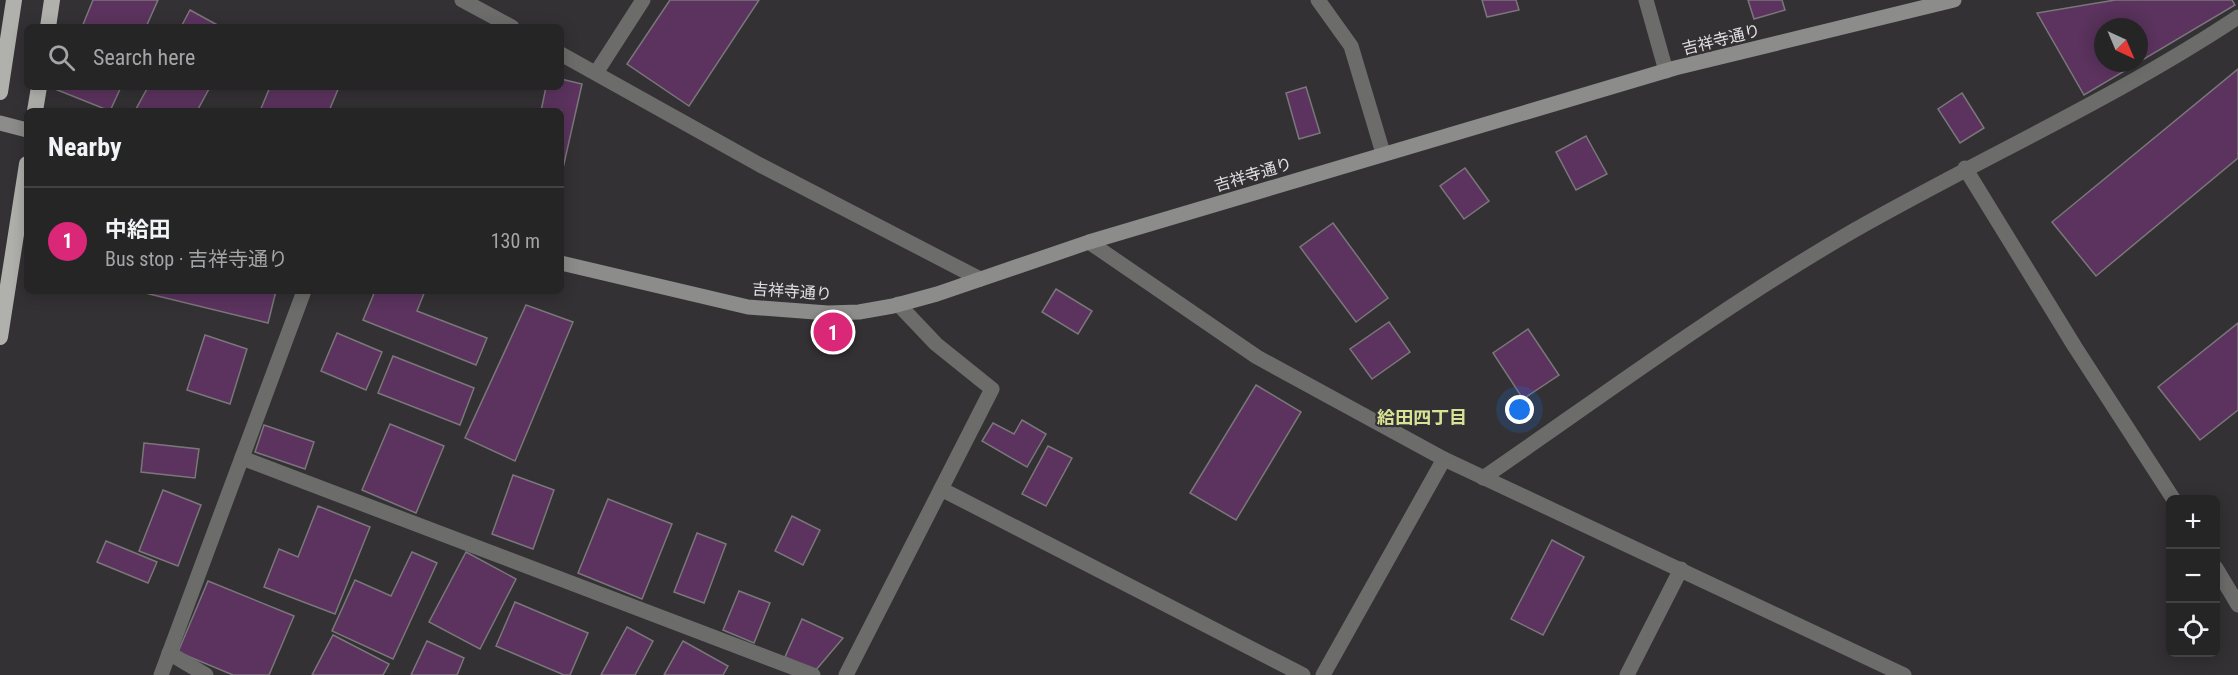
<!DOCTYPE html>
<html lang="en">
<head>
<meta charset="utf-8">
<style>
	:root { --surface:#262526; --page:#323132; --text:#f1f3f6; --muted:#a4a5a7; --line:#424243; --accent:#db2777 }
	body { margin:0; font-family:"Roboto Condensed","Noto Sans JP",sans-serif; background:var(--page); color:var(--text) }
	.controls { position:absolute; right:18px; bottom:18px; display:grid; overflow:hidden; border-radius:9px; box-shadow:0 3px 15px #0003 }
	.controls button { width:54px; height:54px; display:grid; place-items:center; padding:0; border:0; border-bottom:2px solid var(--line); background:var(--surface); color:var(--text); font:30px sans-serif }
	.compass { position:absolute; left:2094px; top:18px; width:54px; height:54px; border-radius:50%; background:var(--surface); box-shadow:0 3px 15px #0003; rotate:136deg }
	.you { position:absolute; left:1520px; top:410px; width:21px; height:21px; margin:-15px; border:4px solid #fff; border-radius:50%; background:#1a73e8; box-shadow:0 0 0 9px #1a73e833 }
	.badge { display:grid; place-items:center; width:39px; height:39px; border-radius:50%; background:var(--accent); color:#fff; font-size:20px; font-weight:700 }
	.pin { position:absolute; translate:-50% -50%; border:3px solid #fff; box-shadow:0 2px 6px #0006 }
	.list { margin:0; padding:0; list-style:none }
	h2 { display:flex; justify-content:space-between; align-items:center; height:78px; margin:0; padding:0 24px; font-size:26px }
	h2 small { font-size:20px; font-weight:400; color:var(--muted) }
	.list li { display:grid; grid-template-columns:39px 1fr auto; gap:18px; align-items:center; box-sizing:border-box; height:108px; padding:0 24px; border-top:2px solid var(--line) }
	.list b { display:block; font-size:22px; white-space:nowrap }
	.list p { margin:0; font-size:20px; white-space:nowrap; color:var(--muted) }
	.list em { font-size:20px; font-style:normal; color:var(--muted) }
	.icon { flex:none; width:33px; height:33px; fill:none; stroke:currentColor; stroke-width:2; stroke-linecap:round; stroke-linejoin:round }
	.map { position:relative; flex:none; width:2238px; height:675px; overflow:hidden }
	.search { position:absolute; background:var(--surface); box-shadow:0 3px 15px #0003; left:24px; top:24px; width:540px; height:66px; display:flex; align-items:center; gap:15px; box-sizing:border-box; padding:0 21px; border-radius:9px; color:var(--muted); font-size:22px }
	.panel { position:absolute; background:var(--surface); box-shadow:0 3px 15px #0003; left:24px; top:108px; width:540px; height:186px; border-radius:9px }
	.map>svg:first-child { display:block }
</style>
</head>
<body>
<div class="map">
<svg width="2238" height="675" viewBox="0 0 2238 675">
	<rect width="100%" height="100%" fill="#333133"/>
	<g fill="#5b335e" stroke="#797779" stroke-width="1.5">
		<polygon points="93,0 158,0 146,27 82,27"/>
		<polygon points="670,0 759,0 689,106 627,64"/>
		<polygon points="1482,0 1516,0 1519,10 1487,17"/>
		<polygon points="1748,0 1782,0 1785,10 1754,19"/>
		<polygon points="2115,0 2232,0 2235,5 2139,62 2139,27 2103,27 2103,63 2138,63 2084,95 2037,13"/>
		<polygon points="190,10 221,27 181,27"/>
		<polygon points="2238,69 2238,158 2096,276 2052,222"/>
		<polygon points="561,79 582,84 561,177 561,111 541,111 546,87 561,87"/>
		<polygon points="56,87 121,87 110,111 55,89"/>
		<polygon points="148,87 210,87 197,111 140,111 136,109"/>
		<polygon points="270,87 339,87 329,111 260,111"/>
		<polygon points="1306,87 1320,133 1299,139 1286,93"/>
		<polygon points="1962,93 1984,128 1960,143 1938,109"/>
		<polygon points="1586,136 1607,174 1576,190 1556,152"/>
		<polygon points="1465,168 1489,201 1464,219 1440,186"/>
		<polygon points="1333,223 1388,298 1356,322 1300,247"/>
		<polygon points="1056,289 1092,311 1078,334 1042,312"/>
		<polygon points="137,291 276,291 268,323"/>
		<polygon points="375,291 425,291 417,311 487,338 476,365 363,320"/>
		<polygon points="526,305 573,322 515,461 465,438"/>
		<polygon points="1389,322 1410,352 1372,379 1350,349"/>
		<polygon points="2238,323 2238,410 2200,440 2158,387"/>
		<polygon points="1528,329 1559,375 1523,399 1493,353"/>
		<polygon points="337,333 382,352 366,390 321,371"/>
		<polygon points="205,335 247,349 230,404 187,390"/>
		<polygon points="393,356 474,388 460,425 378,393"/>
		<polygon points="1256,385 1301,412 1236,520 1190,493"/>
		<polygon points="1022,420 1046,434 1027,467 982,441 993,423 1014,434"/>
		<polygon points="390,424 444,446 416,513 362,490"/>
		<polygon points="264,425 314,442 305,469 255,452"/>
		<polygon points="144,443 199,449 195,478 141,472"/>
		<polygon points="1048,446 1072,458 1046,506 1022,494"/>
		<polygon points="513,475 554,490 533,549 492,534"/>
		<polygon points="163,490 201,505 178,566 139,551"/>
		<polygon points="608,499 672,524 642,599 578,573"/>
		<polygon points="318,506 370,527 335,614 264,587 279,549 298,557"/>
		<polygon points="792,516 820,530 803,565 775,551"/>
		<polygon points="697,533 726,544 704,603 674,592"/>
		<polygon points="1552,540 1584,557 1543,635 1511,619"/>
		<polygon points="106,541 157,562 148,583 97,562"/>
		<polygon points="412,552 437,563 393,659 332,631 355,580 391,596"/>
		<polygon points="466,552 516,579 480,649 429,622"/>
		<polygon points="208,581 294,616 269,675 233,675 178,652"/>
		<polygon points="739,591 770,603 754,643 723,630"/>
		<polygon points="515,602 588,633 570,675 564,675 496,646"/>
		<polygon points="802,619 843,638 815,671 785,657"/>
		<polygon points="627,627 653,641 635,675 601,675"/>
		<polygon points="333,635 389,664 383,675 312,675"/>
		<polygon points="427,641 464,658 457,675 411,675"/>
		<polygon points="683,641 728,666 723,675 664,675"/>
	</g>
	<g fill="none" stroke-linecap="round" stroke-linejoin="round">
		<g stroke="#6c6c6a" stroke-width="15">
			<polyline points="1646,0 1666,71"/>
			<polyline points="898,304 936,344 992,389 941,489"/>
			<polyline points="242,458 813,675"/>
			<polyline points="846,675 941,489 1303,675"/>
			<polyline points="1627,675 1681,569"/>
		</g>
		<g stroke="#6c6c6a" stroke-width="15">
			<polyline points="462,0 512,27"/>
			<polyline points="1318,0 1351,46 1383,153"/>
			<polyline points="561,54 760,165 980,279"/>
			<polyline points="596,73 643,0"/>
			<polyline points="1965,168 2075,347 2174,500"/>
			<polyline points="1089,242 1257,357 1444,459 1904,675"/>
			<path d="M1483 478C1605 394 1725 305 1853 231 1981 158 2116 98 2238 17"/>
			<polyline points="2216,568 2238,605"/>
			<polyline points="169,653 206,675"/>
			<polyline points="161,675 304,291"/>
			<polyline points="1323,675 1444,459"/>
		</g>
		<g stroke="#8c8c8a" stroke-width="15">
			<polyline points="0,123 27,130"/>
			<polyline points="561,263 748,307 828,313 859,312 893,306 937,294 1089,242 1675,68 1954,0"/>
		</g>
		<g stroke="#b0b0ac" stroke-width="16">
			<polyline points="48,27 52,0"/>
			<polyline points="0,92 14,0"/>
			<polyline points="35,111 39,87"/>
			<polyline points="0,337 27,164"/>
		</g>
	</g>
	<g text-anchor="middle" stroke-width="4.5" stroke-linejoin="round" paint-order="stroke">
		<g font-size="16" fill="#e1dfe1" stroke="#333133">
			<text transform="translate(1721 39) rotate(-14)" y="6">吉祥寺通り</text>
			<text transform="translate(1253 174) rotate(-17)" y="6">吉祥寺通り</text>
			<text transform="translate(792 291) rotate(4)" y="6">吉祥寺通り</text>
		</g>
		<g font-size="18" font-weight="bold" fill="#dae295" stroke="#333133">
			<text x="1422" y="424">給田四丁目</text>
		</g>
	</g>
</svg>
<div class="controls">
<button>+</button>
<button>−</button>
<button><svg class="icon" aria-label="locate" viewBox="0 0 24 24"><circle cx="12" cy="12" r="6"/><path d="M12 2v4M12 18v4M2 12h4M18 12h4"/></svg></button>
</div>
<svg class="compass" viewBox="-18 -18 36 36"><path d="M0-13l5 13h-10z" fill="#e53935"/><path d="M0 13l5-13h-10z" fill="#a4a5a7"/></svg>
<div class="you"></div>
<div class="pin badge" style="left:833px;top:332px">1</div>
<div class="search"><svg class="icon" aria-label="search" viewBox="0 0 24 24"><circle cx="10" cy="10" r="6"/><path d="M15 15l6 6"/></svg>Search here</div>
<section class="panel">
<h2>Nearby<small></small></h2>
<ul class="list">
<li><span class="badge">1</span><div><b>中給田</b><p>Bus stop · 吉祥寺通り</p></div><em>130 m</em></li>
</ul>
</section>
</div>
</body>
</html>
